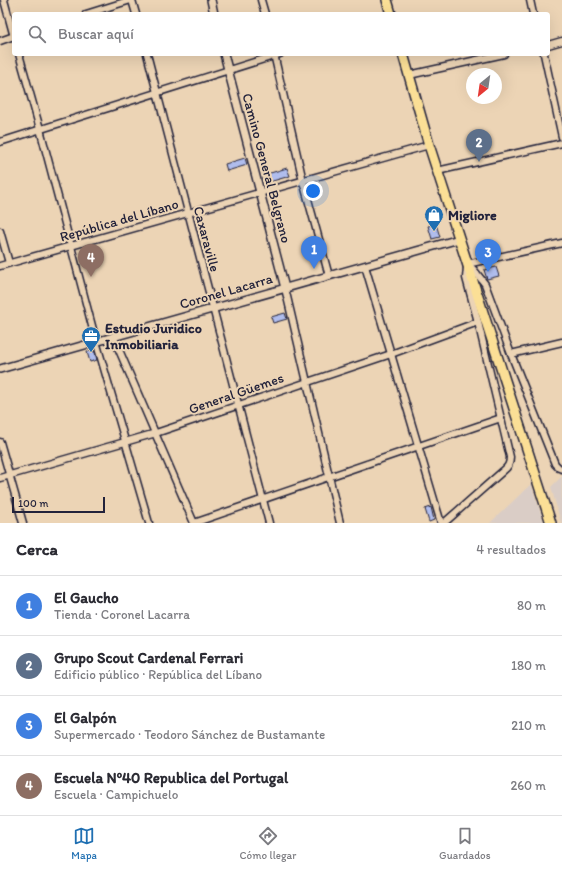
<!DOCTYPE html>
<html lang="es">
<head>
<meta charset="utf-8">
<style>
	:root { --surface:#fff; --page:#f7f7f7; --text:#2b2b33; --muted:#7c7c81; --line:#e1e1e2; --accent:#1f6fb2 }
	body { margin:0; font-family:Itim,sans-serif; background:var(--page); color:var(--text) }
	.compass { position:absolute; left:466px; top:68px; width:36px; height:36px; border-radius:50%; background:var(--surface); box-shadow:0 4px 16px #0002; rotate:209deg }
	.scale { position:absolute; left:12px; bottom:10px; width:93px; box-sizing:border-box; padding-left:4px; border:2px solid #22223b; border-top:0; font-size:11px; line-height:14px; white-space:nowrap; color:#22223b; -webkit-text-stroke:3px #ecd4b5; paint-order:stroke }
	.you { position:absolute; left:313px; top:191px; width:14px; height:14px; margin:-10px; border:3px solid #fff; border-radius:50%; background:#1a73e8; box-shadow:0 0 0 6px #1a73e833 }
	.badge { display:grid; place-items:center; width:26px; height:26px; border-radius:50%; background:var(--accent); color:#fff; font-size:13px; font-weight:700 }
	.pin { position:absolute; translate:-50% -33px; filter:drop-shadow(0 1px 2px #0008) }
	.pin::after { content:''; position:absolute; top:21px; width:14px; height:12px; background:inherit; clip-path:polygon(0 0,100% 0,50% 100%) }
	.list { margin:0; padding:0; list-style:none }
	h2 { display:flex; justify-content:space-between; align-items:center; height:52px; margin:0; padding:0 16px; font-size:17px }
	h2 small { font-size:13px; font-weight:400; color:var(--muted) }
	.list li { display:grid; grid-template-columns:26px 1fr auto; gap:12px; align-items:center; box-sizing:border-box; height:60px; padding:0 16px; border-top:1px solid var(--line) }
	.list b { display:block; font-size:15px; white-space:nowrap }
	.list p { margin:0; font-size:13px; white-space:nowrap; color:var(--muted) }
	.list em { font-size:13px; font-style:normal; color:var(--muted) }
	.icon { flex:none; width:22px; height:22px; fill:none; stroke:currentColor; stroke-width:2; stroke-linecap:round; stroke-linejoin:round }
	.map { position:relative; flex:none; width:562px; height:523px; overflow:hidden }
	.search { position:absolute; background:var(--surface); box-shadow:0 4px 16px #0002; left:12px; right:12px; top:12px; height:44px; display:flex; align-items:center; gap:10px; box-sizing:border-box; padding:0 14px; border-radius:4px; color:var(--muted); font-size:15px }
	.sheet { height:292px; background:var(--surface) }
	nav { display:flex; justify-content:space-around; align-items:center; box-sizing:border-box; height:56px; border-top:1px solid var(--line); background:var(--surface); font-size:11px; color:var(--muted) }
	nav a { display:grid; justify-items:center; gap:2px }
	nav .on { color:var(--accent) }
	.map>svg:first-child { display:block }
</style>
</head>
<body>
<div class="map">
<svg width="562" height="523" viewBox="0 0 562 523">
	<rect width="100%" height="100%" fill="#ecd4b5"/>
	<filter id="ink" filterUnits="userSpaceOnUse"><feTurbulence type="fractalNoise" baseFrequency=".025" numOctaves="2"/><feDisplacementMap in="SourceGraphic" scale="8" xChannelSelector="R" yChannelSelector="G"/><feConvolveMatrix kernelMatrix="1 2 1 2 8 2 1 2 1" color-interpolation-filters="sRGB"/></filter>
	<g filter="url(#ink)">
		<g fill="#dacdc6">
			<polygon points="562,476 562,523 561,523 551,487"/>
			<polygon points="531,484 544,523 490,523"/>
		</g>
		<g fill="#b0bded" stroke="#22223b">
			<polygon points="245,158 247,165 227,171 225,164"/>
			<polygon points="287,168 290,176 269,182 267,174"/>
			<polygon points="436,224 440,237 432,239 428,226"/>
			<polygon points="496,267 499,276 487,279 484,270"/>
			<polygon points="285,313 287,319 273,323 271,317"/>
			<polygon points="92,351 95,352 97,360 90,362 87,352"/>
			<polygon points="431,507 434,520 429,522 425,509"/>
		</g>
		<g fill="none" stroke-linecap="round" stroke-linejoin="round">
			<defs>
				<g id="minor">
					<polyline points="4,0 14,37"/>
					<polyline points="132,0 136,14"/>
					<polyline points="261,0 265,14"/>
					<polyline points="530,0 533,14"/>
					<polyline points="86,14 131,0"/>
					<polyline points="0,41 14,36"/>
					<polyline points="548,45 562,41"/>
					<polyline points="19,54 40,129 96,341 149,523"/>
					<polyline points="147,54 269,523"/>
					<polyline points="274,54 303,181 329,276"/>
					<polyline points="544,54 562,137"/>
					<polyline points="409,75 504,54"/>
					<polyline points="0,142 280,54"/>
					<polyline points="437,171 562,143"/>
					<polyline points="0,231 9,263"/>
					<polyline points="467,264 562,243"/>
					<polyline points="468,264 474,270 485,284 511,354 555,464 559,468 562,469"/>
					<polyline points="0,266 429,145"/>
					<polyline points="365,266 441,523"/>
					<polyline points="285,288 340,523"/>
					<polyline points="113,336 194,523 501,418"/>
					<polyline points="511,354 562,342"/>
					<polyline points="0,442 23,523"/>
					<polyline points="0,478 156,433 391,354 478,322"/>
					<path d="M444 523 503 471C508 467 510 464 510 457L478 322 466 278 467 267"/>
				</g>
				<g id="tertiary">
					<polyline points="211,0 214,14"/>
					<polyline points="224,54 285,288"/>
					<polyline points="0,369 459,239"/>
				</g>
				<g id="primary">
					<polyline points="387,0 391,14"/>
					<polyline points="403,54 429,145 551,523"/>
				</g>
			</defs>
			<use href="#minor" stroke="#22223b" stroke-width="9"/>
			<use href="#tertiary" stroke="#22223b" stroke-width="10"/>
			<use href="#primary" stroke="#22223b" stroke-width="12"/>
			<use href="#minor" stroke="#ecd4b5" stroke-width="6"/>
			<use href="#tertiary" stroke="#ecd4b5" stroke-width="7"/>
			<use href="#primary" stroke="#fbdf96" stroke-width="9"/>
		</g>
	</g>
	<defs>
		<symbol id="shop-pin" viewBox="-11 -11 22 30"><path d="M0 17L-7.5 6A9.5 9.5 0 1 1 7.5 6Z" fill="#1f6fb2" stroke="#ecd4b5"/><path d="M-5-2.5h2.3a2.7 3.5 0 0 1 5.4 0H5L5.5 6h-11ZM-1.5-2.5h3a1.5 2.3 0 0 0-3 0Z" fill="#fff"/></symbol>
		<symbol id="office-pin" viewBox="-11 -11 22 30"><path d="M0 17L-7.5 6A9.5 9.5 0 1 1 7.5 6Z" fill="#1f6fb2" stroke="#ecd4b5"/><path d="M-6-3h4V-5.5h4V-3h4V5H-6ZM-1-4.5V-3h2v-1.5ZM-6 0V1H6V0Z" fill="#fff"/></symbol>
	</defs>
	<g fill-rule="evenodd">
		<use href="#shop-pin" x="423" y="204" width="22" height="30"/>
		<use href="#office-pin" x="80" y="325" width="22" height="30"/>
	</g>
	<g text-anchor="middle" stroke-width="4" stroke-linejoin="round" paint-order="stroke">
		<g font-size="14" fill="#22223b" stroke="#ecd4b5">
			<text transform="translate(267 168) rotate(75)" y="5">Camino General Belgrano</text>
			<text transform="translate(119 220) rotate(-16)" y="5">República del Líbano</text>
			<text transform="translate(207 239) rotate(75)" y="5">Caxaraville</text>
			<text transform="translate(226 291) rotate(-16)" y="5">Coronel Lacarra</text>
			<text transform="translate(236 393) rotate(-19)" y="5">General Güemes</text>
		</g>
		<g font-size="14" font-weight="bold" fill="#22223b" stroke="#ecd4b5" text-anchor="start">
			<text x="448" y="220">Migliore</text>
			<text x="105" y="333">Estudio Juridico<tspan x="105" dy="16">Inmobiliaria</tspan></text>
		</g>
	</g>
</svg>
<svg class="compass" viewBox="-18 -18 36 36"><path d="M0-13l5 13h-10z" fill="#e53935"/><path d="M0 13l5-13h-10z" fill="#7c7c81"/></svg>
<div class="scale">100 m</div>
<div class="you"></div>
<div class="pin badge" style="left:314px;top:269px;background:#3f7fe0">1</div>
<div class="pin badge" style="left:479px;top:162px;background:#5c6f8a">2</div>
<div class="pin badge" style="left:488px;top:272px;background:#3f7fe0">3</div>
<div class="pin badge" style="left:91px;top:277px;background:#8d6e63">4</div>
<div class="search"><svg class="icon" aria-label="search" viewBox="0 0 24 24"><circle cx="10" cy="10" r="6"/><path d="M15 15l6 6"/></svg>Buscar aquí</div>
</div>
<section class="sheet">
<h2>Cerca<small>4 resultados</small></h2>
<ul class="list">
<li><span class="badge" style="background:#3f7fe0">1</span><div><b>El Gaucho</b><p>Tienda · Coronel Lacarra</p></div><em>80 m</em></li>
<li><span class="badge" style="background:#5c6f8a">2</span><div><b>Grupo Scout Cardenal Ferrari</b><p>Edificio público · República del Líbano</p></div><em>180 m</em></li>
<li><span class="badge" style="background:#3f7fe0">3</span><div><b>El Galpón</b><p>Supermercado · Teodoro Sánchez de Bustamante</p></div><em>210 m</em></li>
<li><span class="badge" style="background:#8d6e63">4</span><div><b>Escuela Nº40 Republica del Portugal</b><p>Escuela · Campichuelo</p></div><em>260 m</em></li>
</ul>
</section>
<nav>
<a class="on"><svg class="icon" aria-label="map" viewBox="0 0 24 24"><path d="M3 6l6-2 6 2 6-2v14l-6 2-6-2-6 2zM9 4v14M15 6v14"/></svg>Mapa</a>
<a><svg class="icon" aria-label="directions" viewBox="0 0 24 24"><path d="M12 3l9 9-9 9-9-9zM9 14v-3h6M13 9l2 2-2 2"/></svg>Cómo llegar</a>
<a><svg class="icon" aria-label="saved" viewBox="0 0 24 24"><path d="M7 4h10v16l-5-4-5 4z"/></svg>Guardados</a>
</nav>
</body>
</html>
